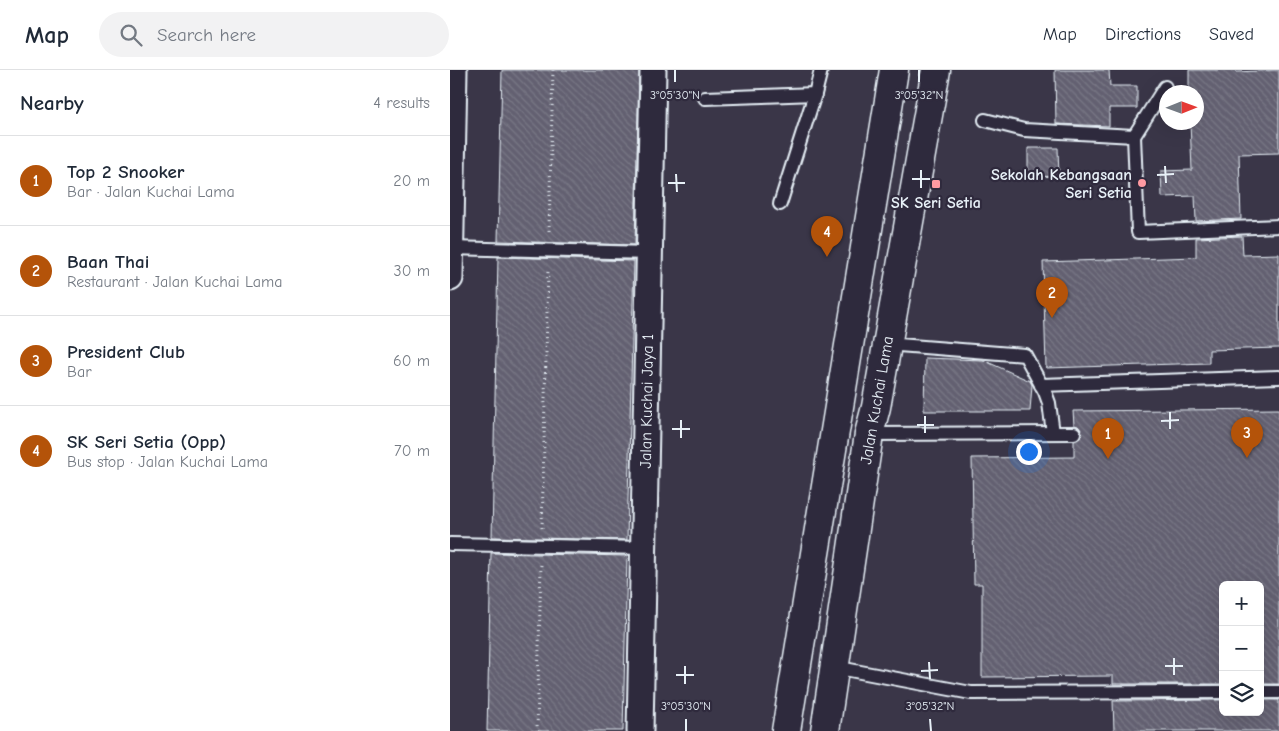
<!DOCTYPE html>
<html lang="en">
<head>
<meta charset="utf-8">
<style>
	:root { --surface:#fff; --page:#f2f2f3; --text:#1f2937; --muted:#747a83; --line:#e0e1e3; --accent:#b45309 }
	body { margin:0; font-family:"Comic Neue",sans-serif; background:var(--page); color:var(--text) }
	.controls { position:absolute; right:15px; bottom:15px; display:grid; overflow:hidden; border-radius:8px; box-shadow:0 5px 20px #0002 }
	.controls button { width:45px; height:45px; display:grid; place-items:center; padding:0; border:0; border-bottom:1px solid var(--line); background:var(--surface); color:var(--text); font:25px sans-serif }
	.compass { position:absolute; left:709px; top:15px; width:45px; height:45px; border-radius:50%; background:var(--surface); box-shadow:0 5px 20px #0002; rotate:89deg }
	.you { position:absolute; left:578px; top:381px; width:18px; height:18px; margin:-12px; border:4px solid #fff; border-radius:50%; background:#1a73e8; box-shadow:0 0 0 8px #1a73e833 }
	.badge { display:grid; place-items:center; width:32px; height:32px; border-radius:50%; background:var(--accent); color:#fff; font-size:16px; font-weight:700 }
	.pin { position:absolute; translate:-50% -41px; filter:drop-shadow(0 1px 2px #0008) }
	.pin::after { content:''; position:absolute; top:26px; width:18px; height:15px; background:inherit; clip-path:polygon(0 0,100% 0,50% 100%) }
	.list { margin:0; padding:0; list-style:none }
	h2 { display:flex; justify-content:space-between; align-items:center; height:65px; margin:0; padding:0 20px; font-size:21px }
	h2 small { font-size:16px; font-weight:400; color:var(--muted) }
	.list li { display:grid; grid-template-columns:32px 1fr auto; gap:15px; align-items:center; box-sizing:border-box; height:90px; padding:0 20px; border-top:1px solid var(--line) }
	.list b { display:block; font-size:19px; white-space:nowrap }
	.list p { margin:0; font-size:16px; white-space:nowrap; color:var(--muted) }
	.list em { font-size:16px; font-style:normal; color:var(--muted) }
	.icon { flex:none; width:28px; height:28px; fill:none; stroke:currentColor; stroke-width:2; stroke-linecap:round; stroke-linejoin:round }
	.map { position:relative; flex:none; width:829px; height:661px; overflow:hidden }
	header { display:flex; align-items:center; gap:30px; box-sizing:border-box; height:70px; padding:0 25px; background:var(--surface); border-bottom:1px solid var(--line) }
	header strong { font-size:24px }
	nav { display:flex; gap:28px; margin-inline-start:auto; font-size:18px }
	.search { width:350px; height:45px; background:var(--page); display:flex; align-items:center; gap:12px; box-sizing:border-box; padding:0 18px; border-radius:28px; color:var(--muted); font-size:19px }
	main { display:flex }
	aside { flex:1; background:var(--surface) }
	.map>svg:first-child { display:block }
</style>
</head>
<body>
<header>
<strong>Map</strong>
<div class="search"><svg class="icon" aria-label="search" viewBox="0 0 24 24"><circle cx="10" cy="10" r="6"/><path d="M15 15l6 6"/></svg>Search here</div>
<nav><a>Map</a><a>Directions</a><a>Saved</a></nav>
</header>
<main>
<aside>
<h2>Nearby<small>4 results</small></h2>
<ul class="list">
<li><span class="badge">1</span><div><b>Top 2 Snooker</b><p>Bar · Jalan Kuchai Lama</p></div><em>20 m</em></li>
<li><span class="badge">2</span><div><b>Baan Thai</b><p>Restaurant · Jalan Kuchai Lama</p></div><em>30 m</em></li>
<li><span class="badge">3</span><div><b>President Club</b><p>Bar</p></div><em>60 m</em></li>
<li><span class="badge">4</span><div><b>SK Seri Setia (Opp)</b><p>Bus stop · Jalan Kuchai Lama</p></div><em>70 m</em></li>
</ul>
</aside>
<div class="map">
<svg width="829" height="661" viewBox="0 0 829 661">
	<defs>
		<pattern id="building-back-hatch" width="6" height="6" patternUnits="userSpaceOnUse" patternTransform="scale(1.25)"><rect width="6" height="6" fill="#636171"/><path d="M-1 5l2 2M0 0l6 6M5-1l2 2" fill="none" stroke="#797886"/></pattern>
	</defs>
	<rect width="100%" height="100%" fill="#3a3648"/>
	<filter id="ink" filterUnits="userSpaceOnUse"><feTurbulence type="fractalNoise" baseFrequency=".02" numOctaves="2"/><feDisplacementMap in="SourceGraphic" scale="10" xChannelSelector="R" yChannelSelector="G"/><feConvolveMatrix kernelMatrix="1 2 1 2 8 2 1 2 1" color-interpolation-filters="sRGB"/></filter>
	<g filter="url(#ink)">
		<g fill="url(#building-back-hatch)" stroke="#e8f1f8">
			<polygon points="52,0 189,0 185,175 48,171"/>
			<polygon points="605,0 659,0 660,16 687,16 687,38 659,38 659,56 606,54"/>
			<polygon points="739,0 786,0 786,2 829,0 829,83 789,84 791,149 746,151 745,126 712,127 711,101 742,100 740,52 746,52 746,22 739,22"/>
			<polygon points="578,78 608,78 609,106 578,107"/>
			<polygon points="792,166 793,185 829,184 829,278 759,280 759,293 596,298 593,192 746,187 746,168"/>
			<polygon points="48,187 184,191 177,470 42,467"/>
			<polygon points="475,288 533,290 580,311 582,315 580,341 474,341"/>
			<polygon points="829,339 829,614 810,614 810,515 773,515 773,614 663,614 663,606 532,607 532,514 524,514 522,388 624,387 624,371 631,367 632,362 628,356 624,355 623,341"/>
			<polygon points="41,483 177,486 173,661 37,661"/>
			<polygon points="773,630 773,642 810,642 810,630 829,630 829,661 664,661 663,631"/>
		</g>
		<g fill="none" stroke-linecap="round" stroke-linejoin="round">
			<defs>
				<g id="lane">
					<polyline points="255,28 365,24 371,0"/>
					<polyline points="535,50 574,60 684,66 715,17"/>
					<polyline points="684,66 688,162 829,156"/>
					<polyline points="330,134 365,24"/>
					<polyline points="0,178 199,183"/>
					<polyline points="436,274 575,285 595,322 599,333 603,363"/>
					<polyline points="591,315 829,307"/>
					<polyline points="419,364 624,363"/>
					<polyline points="0,474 193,478"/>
					<polyline points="384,597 521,623 773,622"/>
					<polyline points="810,622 829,622"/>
				</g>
				<g id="street">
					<polyline points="0,208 4,0"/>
					<polyline points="190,661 203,0"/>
				</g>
				<g id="secondary">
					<polyline points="336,661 444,0"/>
					<polyline points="375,661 419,364 426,337 486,0"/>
				</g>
			</defs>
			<use href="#lane" stroke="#e8f1f8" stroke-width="16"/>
			<use href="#street" stroke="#e8f1f8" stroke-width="29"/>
			<use href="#secondary" stroke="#e8f1f8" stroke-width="31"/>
			<g stroke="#e8f1f8" stroke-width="3" stroke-dasharray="1 4" stroke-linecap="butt">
				<polyline points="99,161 103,0"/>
				<polyline points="92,458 98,199"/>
				<polyline points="87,661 91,494"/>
			</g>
			<use href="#lane" stroke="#2f2a3d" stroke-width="12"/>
			<use href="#street" stroke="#2f2a3d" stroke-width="25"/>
			<use href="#secondary" stroke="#2f2a3d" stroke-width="28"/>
		</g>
	</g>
	<path fill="none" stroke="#e8f1f8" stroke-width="2" d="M225 0V12M469 0V12M715 96 716 113M471 100V118M226 104 227 122M707 105 724 104M462 109H480M218 113H235M720 342V359M475 346V363M231 350V368M711 351 729 350M467 355H484M222 359H240M724 588V605M479 592 480 609M235 596V614M715 596H733M471 601 488 600M226 605H244M236 649V661M480 649 481 661"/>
	<g fill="#ff9aa2" stroke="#2f2a3d" stroke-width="2">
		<circle cx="692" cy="113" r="5"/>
		<rect x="481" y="109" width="10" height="10" rx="2.5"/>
	</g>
	<g text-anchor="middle" stroke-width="4.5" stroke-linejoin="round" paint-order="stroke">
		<g font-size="16" font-weight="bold" fill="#e8f1f8" stroke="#2f2a3d" text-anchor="end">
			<text x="682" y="110">Sekolah Kebangsaan<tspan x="682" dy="18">Seri Setia</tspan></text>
			<text x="486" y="138" text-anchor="middle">SK Seri Setia</text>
		</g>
		<g font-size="16" fill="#e8f1f8" stroke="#2f2a3d">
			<text transform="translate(426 330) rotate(-80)" y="6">Jalan Kuchai Lama</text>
			<text transform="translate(196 331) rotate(-89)" y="6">Jalan Kuchai Jaya 1</text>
		</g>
	</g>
	<g font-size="12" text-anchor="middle" fill="#e8f1f8" stroke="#2f2a3d" stroke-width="4.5" stroke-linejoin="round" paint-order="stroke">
		<text x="225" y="29">3°05'30"N</text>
		<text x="469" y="29">3°05'32"N</text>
		<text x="236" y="640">3°05'30"N</text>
		<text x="480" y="640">3°05'32"N</text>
	</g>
</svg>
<div class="controls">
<button>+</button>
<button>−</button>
<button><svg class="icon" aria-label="layers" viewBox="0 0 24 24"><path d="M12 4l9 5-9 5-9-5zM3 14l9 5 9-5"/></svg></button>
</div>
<svg class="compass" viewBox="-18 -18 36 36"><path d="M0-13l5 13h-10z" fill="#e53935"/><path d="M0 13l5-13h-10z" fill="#747a83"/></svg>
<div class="you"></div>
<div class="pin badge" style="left:658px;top:389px">1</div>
<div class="pin badge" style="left:602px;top:248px">2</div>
<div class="pin badge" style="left:797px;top:388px">3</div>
<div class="pin badge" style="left:377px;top:187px">4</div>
</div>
</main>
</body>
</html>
